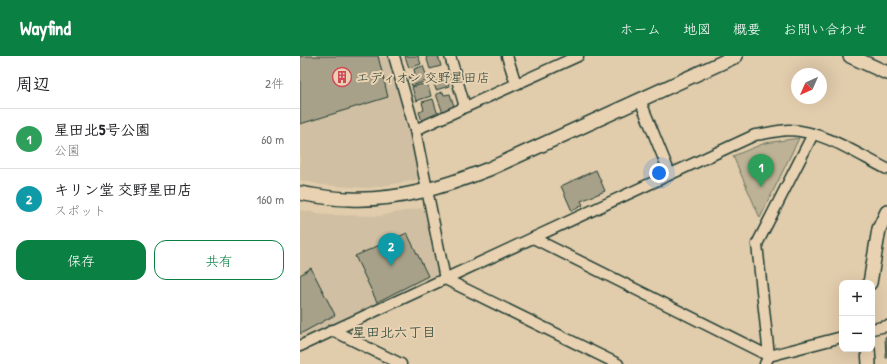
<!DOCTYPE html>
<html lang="ja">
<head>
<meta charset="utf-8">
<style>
	:root { --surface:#fff; --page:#f2f2f2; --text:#202124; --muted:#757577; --line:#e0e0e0; --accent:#0b8043 }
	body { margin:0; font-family:"Patrick Hand","Klee One",sans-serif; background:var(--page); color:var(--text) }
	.controls { position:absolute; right:12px; bottom:12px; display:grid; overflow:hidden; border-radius:8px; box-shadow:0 4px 16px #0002 }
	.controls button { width:36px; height:36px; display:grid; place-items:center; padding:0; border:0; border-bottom:1px solid var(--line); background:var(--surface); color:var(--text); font:20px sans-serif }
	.compass { position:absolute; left:491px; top:12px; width:36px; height:36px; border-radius:50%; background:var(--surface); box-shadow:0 4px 16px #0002; rotate:225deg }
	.you { position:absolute; left:359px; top:117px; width:14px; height:14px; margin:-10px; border:3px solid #fff; border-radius:50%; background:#1a73e8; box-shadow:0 0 0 6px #1a73e833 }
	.badge { display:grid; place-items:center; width:26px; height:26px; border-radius:50%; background:var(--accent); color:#fff; font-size:13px; font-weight:700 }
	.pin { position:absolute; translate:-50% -33px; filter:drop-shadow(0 1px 2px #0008) }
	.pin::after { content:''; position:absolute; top:21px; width:14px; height:12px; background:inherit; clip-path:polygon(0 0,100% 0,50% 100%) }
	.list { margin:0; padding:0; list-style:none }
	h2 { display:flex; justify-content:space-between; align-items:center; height:52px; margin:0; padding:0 16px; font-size:17px }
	h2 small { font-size:13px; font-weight:400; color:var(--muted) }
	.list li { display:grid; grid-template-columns:26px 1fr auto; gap:12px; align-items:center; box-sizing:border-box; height:60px; padding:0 16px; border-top:1px solid var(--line) }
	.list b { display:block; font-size:15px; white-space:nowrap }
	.list p { margin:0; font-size:13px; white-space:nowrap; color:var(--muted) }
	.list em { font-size:13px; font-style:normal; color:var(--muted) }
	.actions { display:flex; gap:8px; padding:12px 16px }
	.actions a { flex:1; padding:9px 0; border:1px solid var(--accent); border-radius:12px; text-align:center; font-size:14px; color:var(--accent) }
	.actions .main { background:var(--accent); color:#fff }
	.map { position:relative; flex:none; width:587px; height:308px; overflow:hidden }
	header { display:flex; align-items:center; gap:24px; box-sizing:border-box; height:56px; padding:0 20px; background:var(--accent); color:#fff }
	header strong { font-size:19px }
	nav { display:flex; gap:22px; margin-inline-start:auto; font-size:14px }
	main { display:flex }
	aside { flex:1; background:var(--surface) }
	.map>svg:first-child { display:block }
</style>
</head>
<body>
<header>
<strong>Wayfind</strong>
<nav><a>ホーム</a><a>地図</a><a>概要</a><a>お問い合わせ</a></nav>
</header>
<main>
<aside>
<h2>周辺<small>2件</small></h2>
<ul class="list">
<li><span class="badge" style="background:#2e9e5b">1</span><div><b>星田北5号公園</b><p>公園</p></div><em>60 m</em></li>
<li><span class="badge" style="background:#0f9aa8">2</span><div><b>キリン堂 交野星田店</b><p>スポット</p></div><em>160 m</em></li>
</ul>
<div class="actions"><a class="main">保存</a><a>共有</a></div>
</aside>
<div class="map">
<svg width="587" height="308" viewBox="0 0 587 308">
	<rect width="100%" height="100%" fill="#e1ccac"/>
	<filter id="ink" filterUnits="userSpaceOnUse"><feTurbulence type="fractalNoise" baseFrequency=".025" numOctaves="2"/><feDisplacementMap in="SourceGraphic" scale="8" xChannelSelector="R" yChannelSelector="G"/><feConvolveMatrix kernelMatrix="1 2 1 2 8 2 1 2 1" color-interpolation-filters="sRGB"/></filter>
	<g filter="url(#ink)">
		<g fill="#d0bfa2">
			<polygon points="0,0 89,0 121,114 117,124 69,132 22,129 0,124"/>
			<polygon points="122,152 129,157 139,213 137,223 0,289 0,154 29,159 79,160"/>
		</g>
		<polygon fill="#bdb296" stroke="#6e7865" points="499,82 460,162 433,100 465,87"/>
		<g fill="#a8a189" stroke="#1f3d34">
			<polygon points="0,0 78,0 88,41 0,68"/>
			<polygon points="105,0 118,0 121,8 109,12"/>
			<polygon points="126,0 138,0 141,10 130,13"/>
			<polygon points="123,10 128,24 112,30 109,20 115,18 114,13"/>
			<polygon points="145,16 149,30 136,34 132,20"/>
			<polygon points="127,27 131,40 116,45 112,31"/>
			<polygon points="143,36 144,39 150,38 155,53 143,57 136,38"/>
			<polygon points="133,43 138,59 122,65 119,56 124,54 122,46"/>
			<polygon points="296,114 305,135 281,145 283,149 272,155 261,130"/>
			<polygon points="107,177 128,220 77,246 55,200"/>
			<polygon points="11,212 35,259 0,278 0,219"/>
			<polygon points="585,281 587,281 587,302 586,302"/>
		</g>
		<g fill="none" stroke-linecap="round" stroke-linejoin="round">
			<defs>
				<g id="street">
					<polyline points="94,0 115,74 145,223 318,308"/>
					<polyline points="150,0 165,51"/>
					<polyline points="207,0 216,28"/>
					<polyline points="340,44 370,118"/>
					<polyline points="115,74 278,0"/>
					<polyline points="233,182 469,300 542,281"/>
					<polyline points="572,273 587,270"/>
					<polyline points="32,274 101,308"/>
					<path d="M0 290 455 79C466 78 478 74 489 74 524 75 557 98 587 113"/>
					<polyline points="465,308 469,300 457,188 513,78"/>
				</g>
				<g id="secondary">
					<polyline points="550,0 587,17"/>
					<path d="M0 137C16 140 33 143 49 143 98 145 144 131 189 113L436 0"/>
					<polyline points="570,227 579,173 587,156"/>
					<polyline points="568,293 569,308"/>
				</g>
			</defs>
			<use href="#street" stroke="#1f3d34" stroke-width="13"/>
			<use href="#secondary" stroke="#1f3d34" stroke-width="16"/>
			<use href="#street" stroke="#e9d2b1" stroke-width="10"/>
			<use href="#secondary" stroke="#e9d2b1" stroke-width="13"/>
		</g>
	</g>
	<defs>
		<symbol id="building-ring" viewBox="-11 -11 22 22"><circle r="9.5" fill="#e9d2b1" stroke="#d1495b" stroke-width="1.5"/><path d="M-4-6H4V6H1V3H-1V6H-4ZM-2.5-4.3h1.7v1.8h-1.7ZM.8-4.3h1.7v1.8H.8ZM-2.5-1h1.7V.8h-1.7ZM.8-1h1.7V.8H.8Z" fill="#d1495b"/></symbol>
	</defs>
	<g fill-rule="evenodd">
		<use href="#building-ring" x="31" y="10" width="22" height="22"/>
	</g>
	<g text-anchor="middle" stroke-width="4" stroke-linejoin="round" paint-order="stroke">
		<g font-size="13" fill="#1f3d34" stroke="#e9d2b1" text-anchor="start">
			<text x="56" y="26">エディオン 交野星田店</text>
		</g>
		<g font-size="14" fill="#1f3d34" stroke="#e9d2b1">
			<text x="94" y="281">星田北六丁目</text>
		</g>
	</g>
</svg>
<div class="controls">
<button>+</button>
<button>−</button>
</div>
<svg class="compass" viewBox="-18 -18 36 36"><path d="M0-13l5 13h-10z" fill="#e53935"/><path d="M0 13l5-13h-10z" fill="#757577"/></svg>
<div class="you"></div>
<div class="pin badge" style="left:461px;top:131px;background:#2e9e5b">1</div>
<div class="pin badge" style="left:91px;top:210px;background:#0f9aa8">2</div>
</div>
</main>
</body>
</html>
